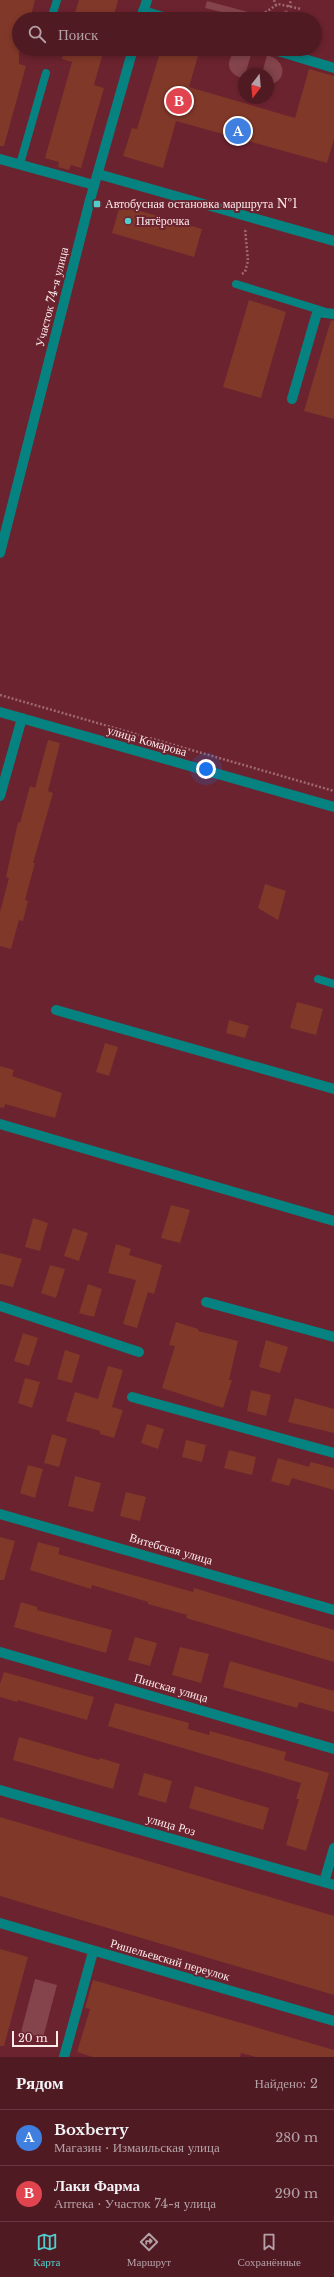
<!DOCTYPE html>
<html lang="ru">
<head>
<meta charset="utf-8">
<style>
	:root { --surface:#501a23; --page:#56232b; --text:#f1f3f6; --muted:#b4a1a6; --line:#673841; --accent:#53cdcb }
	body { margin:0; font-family:"Libre Baskerville",serif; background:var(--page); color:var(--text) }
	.compass { position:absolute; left:238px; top:68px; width:36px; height:36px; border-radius:50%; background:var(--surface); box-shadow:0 2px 6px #0003; rotate:196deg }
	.scale { position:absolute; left:12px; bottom:10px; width:46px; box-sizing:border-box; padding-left:4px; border:2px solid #fceaeb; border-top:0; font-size:11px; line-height:14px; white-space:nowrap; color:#fceaeb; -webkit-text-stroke:3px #6b232f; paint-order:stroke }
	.you { position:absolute; left:206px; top:769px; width:14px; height:14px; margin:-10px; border:3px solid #fff; border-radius:50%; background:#1a73e8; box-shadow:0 0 0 6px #1a73e833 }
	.badge { display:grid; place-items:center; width:26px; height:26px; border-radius:50%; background:var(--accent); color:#fff; font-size:13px; font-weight:700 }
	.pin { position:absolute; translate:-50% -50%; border:2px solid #fff; box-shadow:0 1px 4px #0006 }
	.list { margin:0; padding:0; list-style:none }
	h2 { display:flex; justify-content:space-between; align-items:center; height:52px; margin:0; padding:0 16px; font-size:17px }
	h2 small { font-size:13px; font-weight:400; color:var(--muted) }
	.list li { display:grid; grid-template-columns:26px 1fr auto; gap:12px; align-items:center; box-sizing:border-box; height:56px; padding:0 16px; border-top:1px solid var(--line) }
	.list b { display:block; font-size:15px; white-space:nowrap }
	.list p { margin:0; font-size:13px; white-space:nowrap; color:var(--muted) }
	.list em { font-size:13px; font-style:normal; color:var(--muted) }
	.icon { flex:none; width:22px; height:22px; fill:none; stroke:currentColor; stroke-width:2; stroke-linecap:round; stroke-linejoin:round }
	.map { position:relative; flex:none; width:334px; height:2057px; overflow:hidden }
	.search { position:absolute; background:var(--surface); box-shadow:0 2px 6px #0003; left:12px; right:12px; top:12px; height:44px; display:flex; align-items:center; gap:10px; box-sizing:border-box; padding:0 14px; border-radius:22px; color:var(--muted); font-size:15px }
	.sheet { height:164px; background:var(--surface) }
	nav { display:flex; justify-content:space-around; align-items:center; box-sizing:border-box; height:56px; border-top:1px solid var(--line); background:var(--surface); font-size:11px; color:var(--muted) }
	nav a { display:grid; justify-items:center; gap:2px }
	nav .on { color:var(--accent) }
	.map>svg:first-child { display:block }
</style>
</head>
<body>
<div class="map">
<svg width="334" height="2057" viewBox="0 0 334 2057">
	<rect width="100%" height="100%" fill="#6b232f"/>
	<g fill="#85444c">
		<polygon points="207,1 252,13 250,19 205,8"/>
		<polygon points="286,10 288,11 286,19 258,19 267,13 278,16"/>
		<path d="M237 49 252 51 244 79C227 74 224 62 237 49Z"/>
		<path d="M267 55C287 60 288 82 268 85V74H262Z"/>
		<polygon points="35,1979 57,1985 43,2038 21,2032"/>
	</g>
	<g fill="#803829">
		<polygon points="0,0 35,0 30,19 19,19 19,64 26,66 4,146 0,146"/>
		<polygon points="79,0 118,0 113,19 73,19"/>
		<polygon points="65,49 104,49 94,85 104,88 81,168 71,165 69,170 58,167 59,162 45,158 72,62 62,59"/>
		<polygon points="161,49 200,49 189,87 295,118 309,69 334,76 334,139 327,163 176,121 163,168 123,156 132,128 137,129"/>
		<polygon points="120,205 202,229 194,257 112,233"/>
		<polygon points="249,300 286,312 261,398 223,387"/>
		<polygon points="331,320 334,321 334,419 304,411"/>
		<polygon points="48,740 60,743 48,791 53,793 33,863 35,863 25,900 28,901 23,921 19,920 11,949 0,946 0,912 9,878 6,877 18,822 20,823 30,786 35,788"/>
		<polygon points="265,884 286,891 278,920 258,908"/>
		<polygon points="297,1002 323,1009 316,1035 290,1028"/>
		<polygon points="229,1020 249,1026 245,1038 226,1033"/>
		<polygon points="105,1043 118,1047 109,1076 96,1072"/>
		<polygon points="0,1066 14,1070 12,1076 62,1093 55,1118 5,1104 4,1108 0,1107"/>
		<polygon points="171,1205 190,1210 180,1243 161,1238"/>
		<polygon points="33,1218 48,1223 40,1251 25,1247"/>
		<polygon points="73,1228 88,1233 79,1261 64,1256"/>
		<polygon points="116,1244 131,1249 129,1255 162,1265 154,1294 148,1292 137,1328 123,1324 136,1280 108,1273"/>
		<polygon points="0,1253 22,1259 13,1287 0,1284"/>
		<polygon points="50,1265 65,1269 56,1298 41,1293"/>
		<polygon points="88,1284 102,1289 94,1317 79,1313"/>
		<polygon points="176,1322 198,1329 198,1331 238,1341 229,1380 232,1380 223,1408 162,1388 175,1346 169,1345"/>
		<polygon points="23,1333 38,1338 29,1366 14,1361"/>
		<polygon points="266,1340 288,1347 280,1373 259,1367"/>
		<polygon points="65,1350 80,1355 72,1383 57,1379"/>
		<polygon points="108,1366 123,1370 112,1407 123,1410 114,1438 100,1434 100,1431 66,1421 75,1392 98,1399"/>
		<polygon points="25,1378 40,1382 32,1408 18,1403"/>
		<polygon points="251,1390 271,1395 266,1416 247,1411"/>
		<polygon points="295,1398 334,1409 334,1433 288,1422"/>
		<polygon points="147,1424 164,1429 158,1449 141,1443"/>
		<polygon points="52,1434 67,1439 59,1467 44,1463"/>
		<polygon points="186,1440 206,1445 202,1462 182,1457"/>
		<polygon points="229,1450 256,1457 252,1475 224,1468"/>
		<polygon points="278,1458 309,1467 311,1462 334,1468 334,1490 292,1478 289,1486 271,1481"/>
		<polygon points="28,1465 43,1469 35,1498 20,1493"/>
		<polygon points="75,1476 101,1483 93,1512 68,1506"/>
		<polygon points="126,1492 146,1497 140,1521 120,1516"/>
		<polygon points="0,1537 15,1541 4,1580 0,1580"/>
		<polygon points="38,1542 60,1548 58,1554 193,1592 194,1588 334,1630 334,1662 186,1618 187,1615 148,1604 148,1602 92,1585 91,1589 30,1570"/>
		<polygon points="21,1602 37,1607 37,1610 112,1630 106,1653 14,1627"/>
		<polygon points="135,1637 157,1643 150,1666 128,1660"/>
		<polygon points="180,1647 209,1654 201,1683 172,1675"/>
		<polygon points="230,1661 334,1691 334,1712 299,1702 297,1708 223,1687"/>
		<polygon points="4,1672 94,1697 87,1720 18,1700 17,1702 0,1697 0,1684"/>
		<polygon points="115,1703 189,1723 188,1729 209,1735 210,1731 286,1752 284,1760 329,1773 306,1851 286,1845 299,1799 296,1799 301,1783 108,1726"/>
		<polygon points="19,1737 99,1760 100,1758 120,1764 113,1789 13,1760"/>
		<polygon points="144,1773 172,1781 166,1803 138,1795"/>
		<polygon points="195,1786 269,1808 263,1830 189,1808"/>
		<polygon points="0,1817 334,1916 334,1995 0,1896"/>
		<polygon points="0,1949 28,1957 4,2046 0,2046"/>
		<polygon points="93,1980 334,2050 334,2057 256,2057 241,2053 240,2057 93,2057 77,2052 90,2009 85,2008"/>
	</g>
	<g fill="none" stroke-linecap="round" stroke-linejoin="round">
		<g stroke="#9e6971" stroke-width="2.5" stroke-dasharray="2 2" stroke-linecap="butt">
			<polyline points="274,0 276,5"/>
			<polyline points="289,7 291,0"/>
			<polyline points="255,19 278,4 301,9"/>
			<polyline points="242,274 245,272 248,261 245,228"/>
			<polyline points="0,695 334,791"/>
		</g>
		<g stroke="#068281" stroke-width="8">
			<polyline points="51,19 57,0"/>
			<polyline points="20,164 46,73"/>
			<polyline points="236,284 323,311"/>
			<polyline points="318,979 334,984"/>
		</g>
		<g stroke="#068281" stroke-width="10">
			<polyline points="143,11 170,19"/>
			<polyline points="141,19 147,0"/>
			<polyline points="271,49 334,68"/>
			<polyline points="0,159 94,185"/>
			<polyline points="98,174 334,241"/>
			<polyline points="292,399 316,316 318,312 334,314"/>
			<polyline points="0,553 90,200 133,49"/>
			<polyline points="0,712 334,807"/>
			<polyline points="0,796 22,718"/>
			<polyline points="56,1010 334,1089"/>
			<polyline points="0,1124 334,1221"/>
			<polyline points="206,1302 334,1337"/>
			<polyline points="0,1306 139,1352"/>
			<polyline points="132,1397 334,1453"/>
			<polyline points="0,1514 334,1610"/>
			<polyline points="0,1652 334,1749"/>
			<polyline points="0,1790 334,1885"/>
			<polyline points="324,1882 334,1848"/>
			<polyline points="0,1923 334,2021"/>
			<polyline points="64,2057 93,1952"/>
		</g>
	</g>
	<g fill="#53cdcb" stroke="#6b232f" stroke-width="1.5">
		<rect x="93" y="200" width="8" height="8" rx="2"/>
		<circle cx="128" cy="221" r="4"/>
	</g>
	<g text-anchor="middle" stroke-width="4" stroke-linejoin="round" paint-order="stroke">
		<g font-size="12" fill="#fceaeb" stroke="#6b232f" text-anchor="start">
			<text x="105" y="208">Автобусная остановка маршрута №1</text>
			<text x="136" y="225">Пятёрочка</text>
		</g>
		<g font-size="12" fill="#fceaeb" stroke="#6b232f">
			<text transform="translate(52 297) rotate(-76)" y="4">Участок 74-я улица</text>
			<text transform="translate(147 741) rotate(16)" y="4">улица Комарова</text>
			<text transform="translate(171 1549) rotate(16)" y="4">Витебская улица</text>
			<text transform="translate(171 1688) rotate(16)" y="4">Пинская улица</text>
			<text transform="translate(171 1825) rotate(16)" y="4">улица Роз</text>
			<text transform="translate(170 1960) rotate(16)" y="4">Ришельевский переулок</text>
		</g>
	</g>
</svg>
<svg class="compass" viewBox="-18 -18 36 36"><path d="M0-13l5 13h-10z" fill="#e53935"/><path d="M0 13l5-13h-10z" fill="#b4a1a6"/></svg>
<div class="scale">20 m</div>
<div class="you"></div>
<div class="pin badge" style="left:238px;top:131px;background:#3f7fe0">A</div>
<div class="pin badge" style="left:179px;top:101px;background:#e0444e">B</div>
<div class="search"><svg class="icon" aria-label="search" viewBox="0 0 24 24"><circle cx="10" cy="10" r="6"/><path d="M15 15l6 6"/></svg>Поиск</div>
</div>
<section class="sheet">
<h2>Рядом<small>Найдено: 2</small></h2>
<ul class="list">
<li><span class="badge" style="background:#3f7fe0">A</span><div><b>Boxberry</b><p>Магазин · Измаильская улица</p></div><em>280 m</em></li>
<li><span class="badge" style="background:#e0444e">B</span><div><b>Лаки Фарма</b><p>Аптека · Участок 74-я улица</p></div><em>290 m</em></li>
</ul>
</section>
<nav>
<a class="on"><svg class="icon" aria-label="map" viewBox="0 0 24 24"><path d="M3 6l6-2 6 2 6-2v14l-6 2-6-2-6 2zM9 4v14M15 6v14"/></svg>Карта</a>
<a><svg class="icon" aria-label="directions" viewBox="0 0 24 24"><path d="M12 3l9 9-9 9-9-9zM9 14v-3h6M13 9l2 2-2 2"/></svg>Маршрут</a>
<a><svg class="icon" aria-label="saved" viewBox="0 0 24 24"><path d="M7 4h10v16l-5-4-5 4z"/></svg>Сохранённые</a>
</nav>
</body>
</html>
